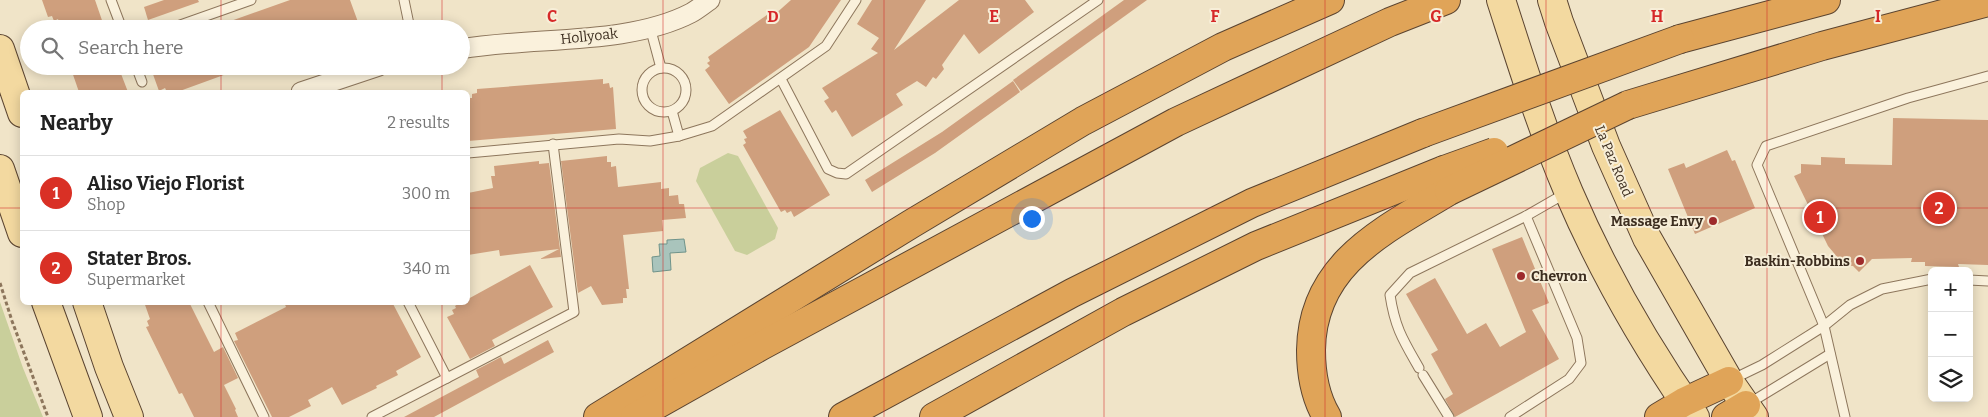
<!DOCTYPE html>
<html lang="en">
<head>
<meta charset="utf-8">
<style>
	:root { --surface:#fff; --page:#f2f2f2; --text:#222; --muted:#767676; --line:#e0e0e0; --accent:#d93025 }
	body { margin:0; font-family:Bitter,serif; background:var(--page); color:var(--text) }
	.controls { position:absolute; right:15px; bottom:15px; display:grid; overflow:hidden; border-radius:8px; box-shadow:0 2px 12px #0003 }
	.controls button { width:45px; height:45px; display:grid; place-items:center; padding:0; border:0; border-bottom:1px solid var(--line); background:var(--surface); color:var(--text); font:25px sans-serif }
	.you { position:absolute; left:1031px; top:218px; width:18px; height:18px; margin:-12px; border:4px solid #fff; border-radius:50%; background:#1a73e8; box-shadow:0 0 0 8px #1a73e833 }
	.badge { display:grid; place-items:center; width:32px; height:32px; border-radius:50%; background:var(--accent); color:#fff; font-size:16px; font-weight:700 }
	.pin { position:absolute; translate:-50% -50%; border:2px solid #fff; box-shadow:0 1px 5px #0006 }
	.list { margin:0; padding:0; list-style:none }
	h2 { display:flex; justify-content:space-between; align-items:center; height:65px; margin:0; padding:0 20px; font-size:21px }
	h2 small { font-size:16px; font-weight:400; color:var(--muted) }
	.list li { display:grid; grid-template-columns:32px 1fr auto; gap:15px; align-items:center; box-sizing:border-box; height:75px; padding:0 20px; border-top:1px solid var(--line) }
	.list b { display:block; font-size:19px; white-space:nowrap }
	.list p { margin:0; font-size:16px; white-space:nowrap; color:var(--muted) }
	.list em { font-size:16px; font-style:normal; color:var(--muted) }
	.icon { flex:none; width:28px; height:28px; fill:none; stroke:currentColor; stroke-width:2; stroke-linecap:round; stroke-linejoin:round }
	.map { position:relative; flex:none; width:1988px; height:417px; overflow:hidden }
	.search { position:absolute; background:var(--surface); box-shadow:0 2px 12px #0003; left:20px; top:20px; width:450px; height:55px; display:flex; align-items:center; gap:12px; box-sizing:border-box; padding:0 18px; border-radius:28px; color:var(--muted); font-size:19px }
	.panel { position:absolute; background:var(--surface); box-shadow:0 2px 12px #0003; left:20px; top:90px; width:450px; height:215px; border-radius:8px }
	.map>svg:first-child { display:block }
</style>
</head>
<body>
<div class="map">
<svg width="1988" height="417" viewBox="0 0 1988 417">
	<rect width="100%" height="100%" fill="#f0e4c8"/>
	<g fill="#c9cf9b">
		<polygon points="728,153 738,156 778,228 775,239 747,255 735,251 696,181 700,168"/>
		<polygon points="0,302 23,368 43,417 0,417"/>
	</g>
	<polygon fill="#a9c4bc" stroke="#6f938a" points="684,239 686,252 670,253 671,270 653,272 652,257 660,256 659,244 667,244 667,240"/>
	<g fill="#cf9f7d">
		<polygon points="42,0 95,0 105,29 61,29 58,19 54,21 52,16 48,17"/>
		<polygon points="164,0 198,0 199,2 148,20 144,7"/>
		<polygon points="290,0 350,0 358,22 352,24 354,29 214,29 214,27"/>
		<polygon points="791,0 841,0 809,47 729,104 705,70 710,66 707,63 710,61 708,57 771,12 773,16"/>
		<polygon points="872,0 926,0 894,50 959,0 1025,0 1034,12 979,54 964,34 942,65 944,69 936,79 933,77 926,87 917,81 896,94 903,105 852,137 836,110 832,113 824,101 829,98 822,88 878,53 871,49 879,38 857,24"/>
		<polygon points="1124,0 1147,0 1021,91 1013,80"/>
		<polygon points="70,66 118,66 128,92 79,92"/>
		<polygon points="150,66 243,66 243,68 177,92 167,92 165,88 159,91"/>
		<polygon points="603,79 603,84 609,83 610,88 613,87 616,129 468,141 468,98 472,98 472,94 477,93 477,89"/>
		<polygon points="1013,81 1020,92 935,153 872,192 865,180 942,132"/>
		<polygon points="780,110 830,195 794,217 791,211 787,213 785,210 781,212 743,145 746,143 744,139 747,138 743,131"/>
		<polygon points="1893,118 1988,120 1988,265 1958,264 1959,267 1925,266 1925,262 1911,262 1912,258 1872,259 1859,272 1853,266 1844,265 1828,246 1794,176 1801,173 1801,164 1821,165 1821,157 1845,158 1845,164 1892,165"/>
		<polygon points="1727,150 1732,161 1735,160 1755,208 1695,234 1668,169 1684,163 1686,168"/>
		<polygon points="607,156 607,162 611,162 611,167 616,166 618,187 661,182 661,189 669,188 669,196 678,195 679,204 684,204 686,218 662,220 663,231 623,235 629,289 626,289 627,298 623,298 623,303 602,305 591,286 578,293 561,161"/>
		<polygon points="539,161 539,164 549,163 561,257 540,259 559,249 500,256 499,250 468,255 468,193 493,188 491,176 495,176 494,166"/>
		<polygon points="1522,237 1549,303 1532,310 1559,359 1455,417 1445,399 1453,394 1431,354 1438,350 1406,294 1435,278 1467,334 1486,323 1500,347 1526,332 1492,249"/>
		<polygon points="530,265 553,307 492,340 495,346 470,359 447,317 454,314 452,310 456,308 455,306 461,302 468,302 468,299"/>
		<polygon points="144,302 189,302 214,352 223,347 238,378 224,385 236,409 235,410 238,417 194,417 182,393 179,394 146,327 149,326 147,321 150,319"/>
		<polygon points="284,302 392,302 421,357 396,371 398,375 376,386 377,388 342,405 332,387 308,400 311,406 289,417 272,417 234,341 238,340 235,333 286,307"/>
		<polygon points="548,340 554,352 434,417 404,417 479,377 476,370 501,357 504,364"/>
	</g>
	<g fill="none" stroke-linecap="round" stroke-linejoin="round">
		<defs>
			<g id="lane">
				<polyline points="111,0 122,29"/>
				<polyline points="404,0 410,29"/>
				<polyline points="650,27 661,68"/>
				<polyline points="169,29 251,0"/>
				<polyline points="136,66 142,82"/>
				<circle cx="664" cy="90" r="22"/>
				<polyline points="781,79 828,169 837,173 846,174 1098,0"/>
				<polyline points="672,111 679,136"/>
				<polyline points="468,153 619,139 650,141 679,136 712,126 826,46 856,0"/>
				<polyline points="1969,280 1988,281"/>
				<polyline points="208,302 264,417"/>
				<polyline points="408,302 447,378"/>
				<path d="M1419 368C1403 340 1395 328 1390 295L1410 273 1526 216 1566 193"/>
				<polyline points="1423,375 1449,417"/>
				<polyline points="1731,380 1762,365 1824,326 1850,305 1882,289 1932,279"/>
				<polyline points="1748,404 1830,354"/>
				<polyline points="372,417 574,312 553,144"/>
				<polyline points="1510,417 1569,379 1581,363 1577,338 1526,216"/>
				<polyline points="1845,417 1824,326 1757,165 1766,146 1908,98 1988,76"/>
			</g>
			<g id="street">
				<path d="M461 49C533 36 627 46 691 13 698 9 704 4 710 0"/>
				<polyline points="301,92 379,66"/>
			</g>
			<g id="primary">
				<path d="M1501 0C1522 65 1542 130 1569 193 1602 270 1647 348 1695 417"/>
				<polyline points="1552,0 1559,22 1606,146 1647,238 1729,381 1754,417"/>
				<polyline points="0,49 22,113"/>
				<polyline points="0,169 22,233"/>
				<polyline points="46,302 88,417"/>
				<polyline points="87,302 109,367 129,417"/>
			</g>
			<g id="highway">
				<polyline points="1680,39 1826,0"/>
				<polyline points="1628,105 1822,46 1988,2"/>
				<polyline points="598,417 911,224 1083,121 1223,47 1330,0"/>
				<polyline points="635,417 761,346 1176,122 1390,22 1446,0"/>
				<polyline points="843,417 1072,293 1252,203 1423,133"/>
				<polyline points="934,417 1123,312 1256,246 1444,170"/>
				<path d="M1327 417C1315 397 1311 373 1311 350 1312 263 1385 230 1449 191"/>
				<polyline points="1659,417 1684,402 1729,381"/>
				<polyline points="1726,417 1746,405"/>
			</g>
		</defs>
		<use href="#lane" stroke="#8d765c" stroke-width="11"/>
		<use href="#street" stroke="#8d765c" stroke-width="21"/>
		<use href="#primary" stroke="#5b4430" stroke-width="30"/>
		<use href="#highway" stroke="#5b4430" stroke-width="30"/>
		<polyline stroke="#8d765c" stroke-width="3" stroke-dasharray="4 2.5" stroke-linecap="butt" points="0,283 12,321 48,417"/>
		<use href="#lane" stroke="#faf1dc" stroke-width="9"/>
		<use href="#street" stroke="#faf1dc" stroke-width="19"/>
		<use href="#primary" stroke="#f3d9a0" stroke-width="28"/>
		<use href="#highway" stroke="#e0a458" stroke-width="28"/>
		<defs>
			<g id="highway-bridge">
				<polyline points="1423,133 1680,39"/>
				<polyline points="1444,170 1494,152"/>
				<polyline points="1449,191 1628,105"/>
			</g>
		</defs>
		<use href="#highway-bridge" stroke="#5b4430" stroke-width="30" stroke-linecap="butt"/>
		<use href="#highway-bridge" stroke="#e0a458" stroke-width="28"/>
	</g>
	<path fill="none" stroke="#d62828" stroke-width="1" stroke-opacity="0.55" d="M221 0V29M442 0V29M663 0V417M884 0V417M1104 0V417M1325 0V417M1546 0V417M1767 0V417M221 66V92M442 66V92M0 208H22M468 208H1988M221 302V417M442 302V417"/>
	<g fill="#9e2a2b" stroke="#f7eed8" stroke-width="2">
		<circle cx="1713" cy="221" r="5"/>
		<circle cx="1860" cy="261" r="5"/>
		<circle cx="1521" cy="276" r="5"/>
	</g>
	<g text-anchor="middle" stroke-width="4" stroke-linejoin="round" paint-order="stroke">
		<g font-size="14" fill="#3d2e20" stroke="#f7eed8">
			<text transform="translate(589 36) rotate(-6)" y="5">Hollyoak</text>
			<text transform="translate(1614 161) rotate(67)" y="5">La Paz Road</text>
		</g>
		<g font-size="14" font-weight="bold" fill="#3d2e20" stroke="#f7eed8" text-anchor="end">
			<text x="1703" y="226">Massage Envy</text>
			<text x="1850" y="266">Baskin-Robbins</text>
			<text x="1531" y="281" text-anchor="start">Chevron</text>
		</g>
	</g>
	<g font-size="16" text-anchor="middle" font-weight="bold" fill="#d62828" stroke="#f7eed8" stroke-width="4" stroke-linejoin="round" paint-order="stroke">
		<text x="552" y="22">C</text>
		<text x="773" y="22">D</text>
		<text x="994" y="22">E</text>
		<text x="1215" y="22">F</text>
		<text x="1436" y="22">G</text>
		<text x="1657" y="22">H</text>
		<text x="1878" y="22">I</text>
	</g>
</svg>
<div class="controls">
<button>+</button>
<button>−</button>
<button><svg class="icon" aria-label="layers" viewBox="0 0 24 24"><path d="M12 4l9 5-9 5-9-5zM3 14l9 5 9-5"/></svg></button>
</div>
<div class="you"></div>
<div class="pin badge" style="left:1820px;top:217px">1</div>
<div class="pin badge" style="left:1939px;top:208px">2</div>
<div class="search"><svg class="icon" aria-label="search" viewBox="0 0 24 24"><circle cx="10" cy="10" r="6"/><path d="M15 15l6 6"/></svg>Search here</div>
<section class="panel">
<h2>Nearby<small>2 results</small></h2>
<ul class="list">
<li><span class="badge">1</span><div><b>Aliso Viejo Florist</b><p>Shop</p></div><em>300 m</em></li>
<li><span class="badge">2</span><div><b>Stater Bros.</b><p>Supermarket</p></div><em>340 m</em></li>
</ul>
</section>
</div>
</body>
</html>
